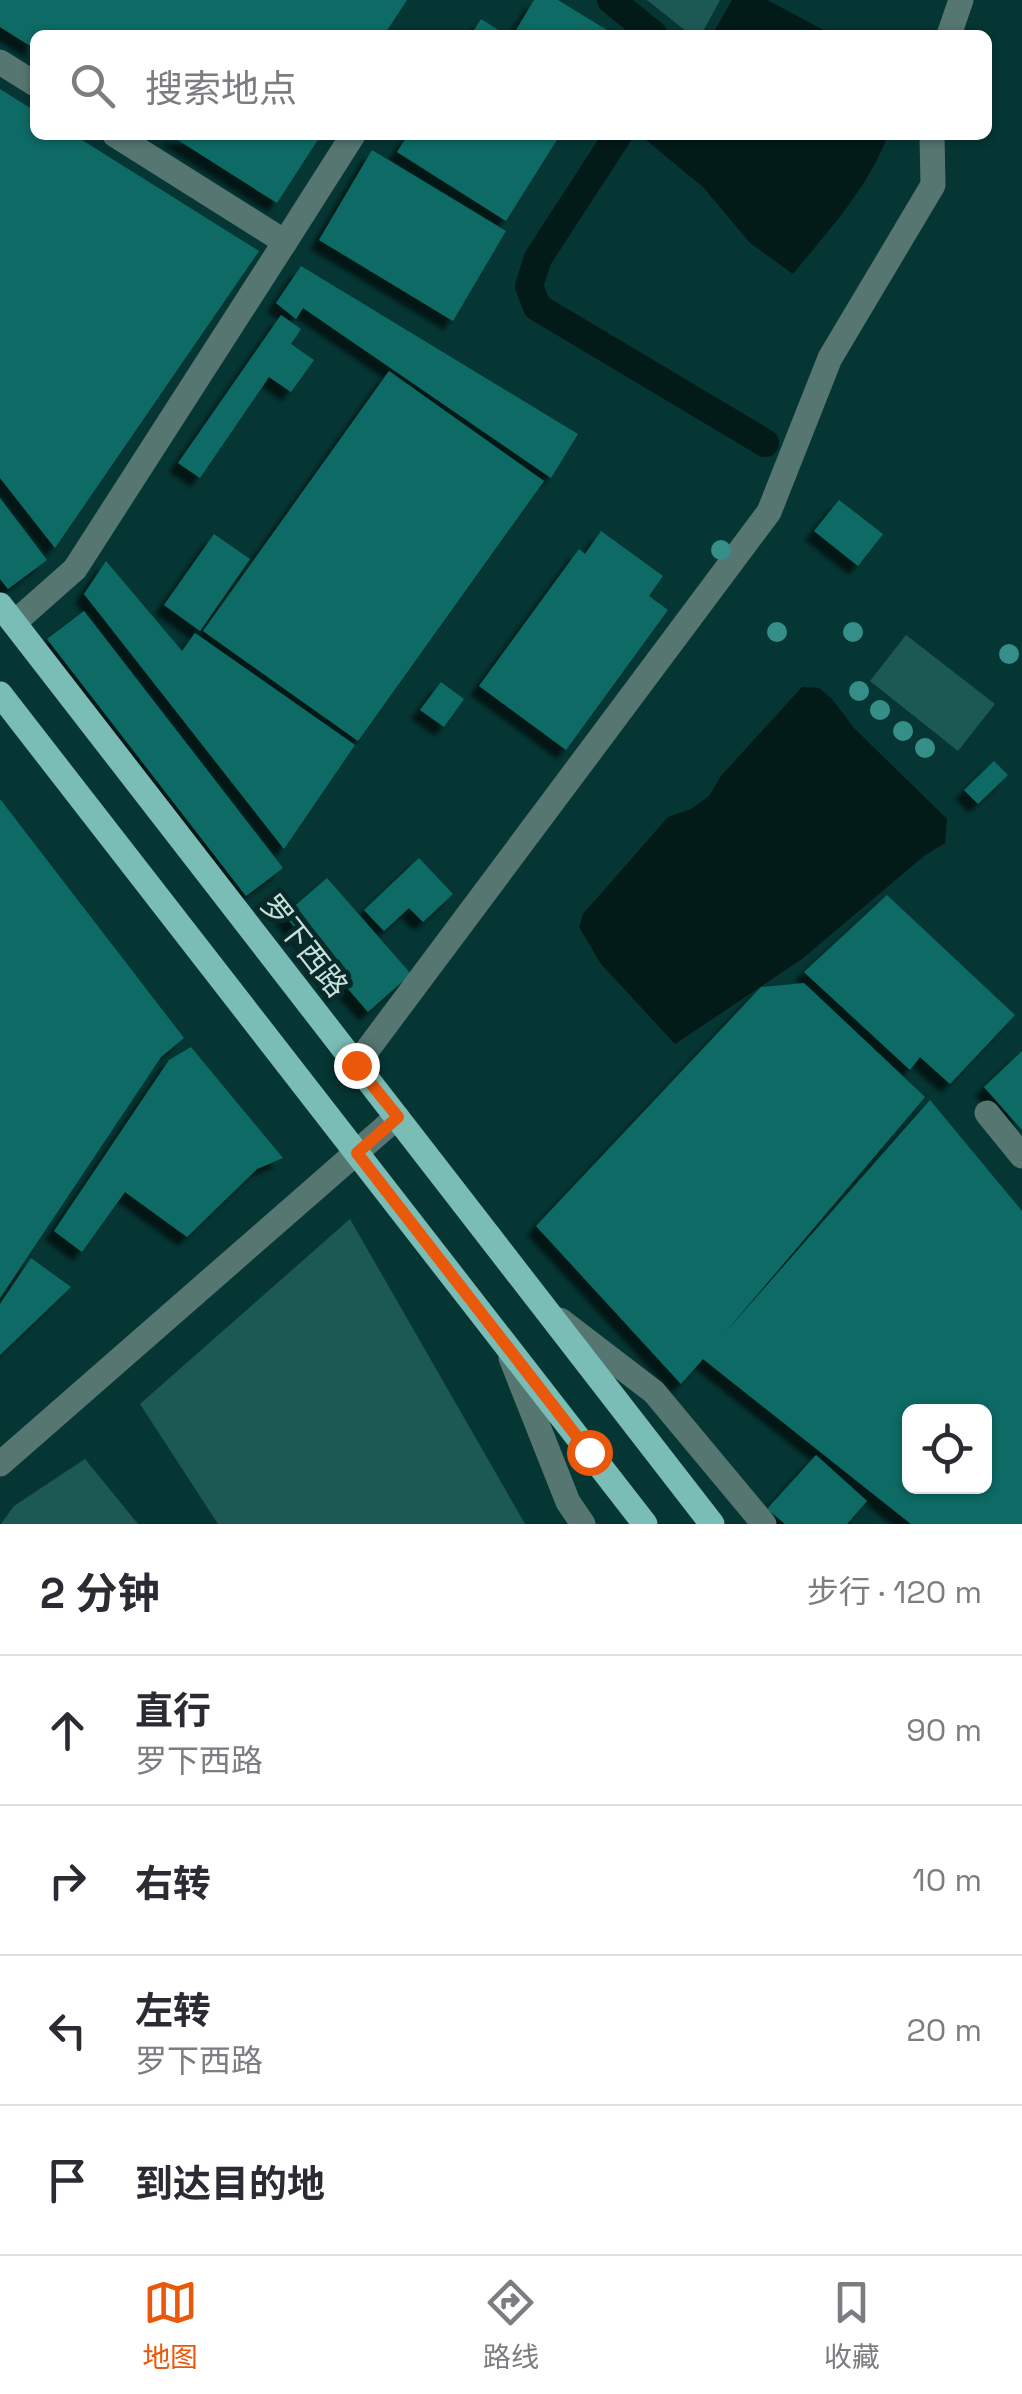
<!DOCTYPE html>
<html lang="zh">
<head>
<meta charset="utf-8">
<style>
	:root { --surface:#fff; --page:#f2f2f3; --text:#2b2b33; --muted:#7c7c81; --line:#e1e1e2; --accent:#ea580c }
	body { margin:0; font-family:"Space Grotesk","Noto Sans SC",sans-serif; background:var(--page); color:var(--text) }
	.controls { position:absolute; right:30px; bottom:30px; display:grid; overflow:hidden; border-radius:15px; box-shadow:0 2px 8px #0004 }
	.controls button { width:90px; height:90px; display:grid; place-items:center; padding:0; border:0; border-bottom:2px solid var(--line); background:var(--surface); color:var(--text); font:50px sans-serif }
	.stop { position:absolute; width:30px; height:30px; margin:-22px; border:8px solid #ea580c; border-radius:50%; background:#fff }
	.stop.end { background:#ea580c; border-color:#fff; box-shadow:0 2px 10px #0008 }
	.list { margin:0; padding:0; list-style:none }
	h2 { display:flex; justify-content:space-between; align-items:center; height:130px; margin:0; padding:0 40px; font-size:42px }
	h2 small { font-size:32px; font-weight:400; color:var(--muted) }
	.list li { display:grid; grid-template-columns:65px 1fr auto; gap:30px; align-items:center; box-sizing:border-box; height:150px; padding:0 40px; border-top:2px solid var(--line) }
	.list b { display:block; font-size:38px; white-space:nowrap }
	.list p { margin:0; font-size:32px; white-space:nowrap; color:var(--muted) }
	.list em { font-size:32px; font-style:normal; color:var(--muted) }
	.icon { flex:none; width:55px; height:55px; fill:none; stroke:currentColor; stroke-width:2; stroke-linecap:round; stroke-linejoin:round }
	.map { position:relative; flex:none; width:1022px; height:1524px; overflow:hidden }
	.search { position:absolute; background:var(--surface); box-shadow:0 2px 8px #0004; left:30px; right:30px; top:30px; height:110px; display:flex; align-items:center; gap:25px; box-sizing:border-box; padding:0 35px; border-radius:15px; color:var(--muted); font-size:38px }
	.sheet { height:730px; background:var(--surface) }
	nav { display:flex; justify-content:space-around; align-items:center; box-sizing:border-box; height:140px; border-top:2px solid var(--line); background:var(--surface); font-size:28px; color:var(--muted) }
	nav a { display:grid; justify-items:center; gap:5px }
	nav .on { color:var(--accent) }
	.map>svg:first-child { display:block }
</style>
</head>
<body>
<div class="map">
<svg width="1022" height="1524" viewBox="0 0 1022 1524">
	<defs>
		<filter id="shadow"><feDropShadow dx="-9" dy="9" stdDeviation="2.5" flood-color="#0009"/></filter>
	</defs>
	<rect width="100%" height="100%" fill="#053633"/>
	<g fill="#1d5954">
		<polygon points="647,0 720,0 701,35 691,35"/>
		<polygon points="906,635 995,704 958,751 870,681"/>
		<polygon points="350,1219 525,1524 218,1524 140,1404"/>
		<polygon points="85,1459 138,1524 1,1524 14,1506"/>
	</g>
	<g fill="#021a18">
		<polygon points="732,0 767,0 833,35 712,35"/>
		<path d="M640 135H888C868 188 829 230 793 274L750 243 703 187Z"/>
		<polygon points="802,687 819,688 832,699 854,728 947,819 945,843 924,856 802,959 675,1044 601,964 579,927 583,914 668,817 691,809 709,796 721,776"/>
	</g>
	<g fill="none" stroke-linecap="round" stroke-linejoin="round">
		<g stroke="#021a18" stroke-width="28">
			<polyline points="611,0 654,35"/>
			<polyline points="618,135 538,258 529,286 537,307 765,443"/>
		</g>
	</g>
	<g fill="#096b65" fill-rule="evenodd" filter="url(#shadow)">
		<polygon points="0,0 407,0 384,35 35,35 35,49 0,27"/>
		<polygon points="534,0 558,0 615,35 513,35"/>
		<polygon points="481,19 506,35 471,35"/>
		<polygon points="0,89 35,111 35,135 74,135 259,251 55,548 0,478"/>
		<polygon points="170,135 321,135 277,203"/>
		<polygon points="408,135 560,135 506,221 397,152"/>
		<polygon points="372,150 506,231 453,321 319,240"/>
		<polygon points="301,266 578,434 551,478 303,308 296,319 276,303"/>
		<polygon points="281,315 301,329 291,344 314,360 291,392 269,377 200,478 178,463"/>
		<polygon points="389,371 544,481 358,741 203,631"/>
		<polygon points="0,498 47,560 8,589 0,579"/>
		<polygon points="839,500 883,534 858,566 814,531"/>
		<polygon points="601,531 663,576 649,596 668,610 566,750 479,686 579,549 585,554"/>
		<polygon points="214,534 250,559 200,631 164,605"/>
		<polygon points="106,561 182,651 195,633 355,745 284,849 84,594"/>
		<polygon points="84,611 283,868 246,896 47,639"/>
		<polygon points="441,682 464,699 444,727 420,710"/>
		<polygon points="994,761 1008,775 978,804 964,790"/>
		<polygon points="0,799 184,1038 161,1057 0,1298"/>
		<polygon points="419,858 453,894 423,922 409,908 384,931 364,910"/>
		<polygon points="327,878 411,974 368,1012 284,915"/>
		<polygon points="887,895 1015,1015 950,1084 920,1057 910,1070 804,972"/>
		<path d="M804 983 925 1097 723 1335 930 1100 1022 1211V1524H911L703 1359 681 1384 536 1226 761 987ZM910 1412H984V1486H910Z"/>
		<polygon points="191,1047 283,1158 257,1169 187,1237 125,1192 82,1252 54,1231 169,1060"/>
		<polygon points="1022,1051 1022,1130 984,1087"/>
		<polygon points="31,1258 71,1287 0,1355 0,1304"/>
		<polygon points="816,1455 867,1501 847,1524 785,1524 767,1509"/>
	</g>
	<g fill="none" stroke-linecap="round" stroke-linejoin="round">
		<g stroke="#567672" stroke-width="25">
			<polyline points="949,35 961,0"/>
			<polyline points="0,62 35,84"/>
			<polyline points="285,242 353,135"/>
			<polyline points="14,623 75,569 285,242 115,135"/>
			<polyline points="356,1065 769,512 830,358 933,185 932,135"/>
			<polyline points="987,1113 1022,1156"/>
			<polyline points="560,1320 654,1392 764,1524"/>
			<polyline points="511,1358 568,1502 583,1524"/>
			<polyline points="0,1464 397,1117"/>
		</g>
		<g stroke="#7abdb6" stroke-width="25">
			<polyline points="0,605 712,1524"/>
			<polyline points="0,694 645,1524"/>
		</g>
	</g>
	<g fill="#358f88">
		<circle cx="721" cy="550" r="10"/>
		<circle cx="777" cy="632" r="10"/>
		<circle cx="853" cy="632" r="10"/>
		<circle cx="1009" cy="654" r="10"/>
		<circle cx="859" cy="691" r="10"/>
		<circle cx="880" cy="710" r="10"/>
		<circle cx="903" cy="731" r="10"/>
		<circle cx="925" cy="748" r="10"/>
	</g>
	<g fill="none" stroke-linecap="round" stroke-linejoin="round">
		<polyline stroke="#ea580c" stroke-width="12" points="356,1065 398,1117 357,1153 589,1452"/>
	</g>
	<g text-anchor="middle" stroke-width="10" stroke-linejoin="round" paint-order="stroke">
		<g font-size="30" fill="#c8dfdc" stroke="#072a28">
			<text transform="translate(304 946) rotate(52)" y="10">罗下西路</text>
		</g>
	</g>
</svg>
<div class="controls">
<button><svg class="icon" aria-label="locate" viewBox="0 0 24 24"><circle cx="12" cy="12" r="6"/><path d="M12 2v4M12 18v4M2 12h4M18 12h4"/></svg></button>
</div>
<div class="stop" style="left:589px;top:1452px"></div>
<div class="stop end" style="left:356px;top:1065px"></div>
<div class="search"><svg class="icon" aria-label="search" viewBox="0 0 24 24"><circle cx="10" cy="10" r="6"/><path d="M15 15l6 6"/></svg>搜索地点</div>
</div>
<section class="sheet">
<h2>2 分钟<small>步行 · 120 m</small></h2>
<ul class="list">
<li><svg class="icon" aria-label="ahead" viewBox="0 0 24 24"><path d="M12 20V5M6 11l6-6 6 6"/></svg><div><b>直行</b><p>罗下西路</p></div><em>90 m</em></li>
<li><svg class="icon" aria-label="right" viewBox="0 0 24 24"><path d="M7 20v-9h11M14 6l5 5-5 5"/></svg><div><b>右转</b></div><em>10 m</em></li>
<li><svg class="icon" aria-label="left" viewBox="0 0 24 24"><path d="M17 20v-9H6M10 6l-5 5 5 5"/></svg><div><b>左转</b><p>罗下西路</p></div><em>20 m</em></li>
<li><svg class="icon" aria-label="arrive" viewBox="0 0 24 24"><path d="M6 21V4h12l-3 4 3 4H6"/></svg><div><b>到达目的地</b></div></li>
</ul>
</section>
<nav>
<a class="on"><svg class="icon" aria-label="map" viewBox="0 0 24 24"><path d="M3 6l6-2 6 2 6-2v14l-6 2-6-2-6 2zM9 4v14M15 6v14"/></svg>地图</a>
<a><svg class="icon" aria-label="directions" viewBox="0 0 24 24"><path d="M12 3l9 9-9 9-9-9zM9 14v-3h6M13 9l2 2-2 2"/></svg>路线</a>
<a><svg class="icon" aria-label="saved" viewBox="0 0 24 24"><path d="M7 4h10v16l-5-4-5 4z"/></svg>收藏</a>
</nav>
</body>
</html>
